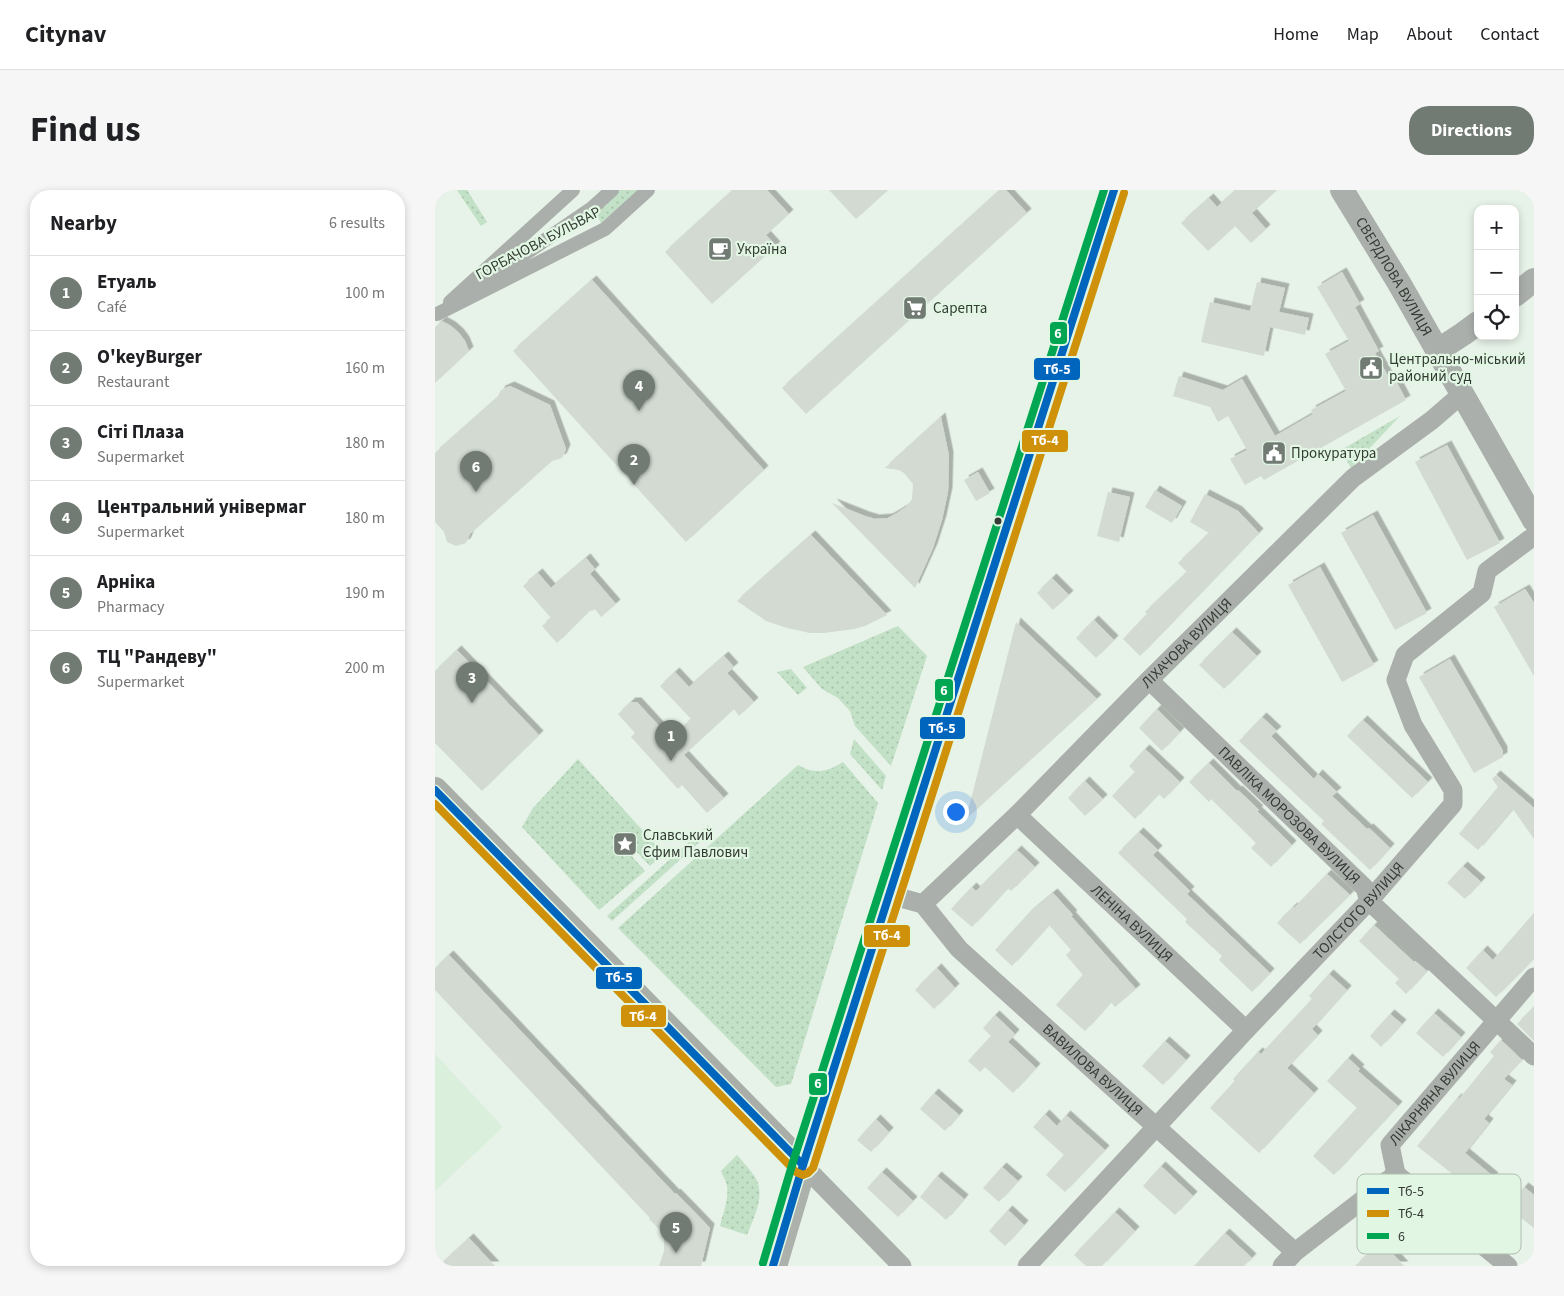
<!DOCTYPE html>
<html lang="en">
<head>
<meta charset="utf-8">
<style>
	:root { --surface:#fff; --page:#f6f6f6; --text:#202124; --muted:#757577; --line:#e0e0e0; --accent:#727b73 }
	body { margin:0; font-family:"Source Sans 3",sans-serif; background:var(--page); color:var(--text) }
	.controls { position:absolute; right:15px; top:15px; display:grid; overflow:hidden; border-radius:10px; box-shadow:0 2px 8px #0003 }
	.controls button { width:45px; height:45px; display:grid; place-items:center; padding:0; border:0; border-bottom:1px solid var(--line); background:var(--surface); color:var(--text); font:25px sans-serif }
	.you { position:absolute; left:520px; top:621px; width:18px; height:18px; margin:-12px; border:4px solid #fff; border-radius:50%; background:#1a73e8; box-shadow:0 0 0 8px #1a73e833 }
	.badge { display:grid; place-items:center; width:32px; height:32px; border-radius:50%; background:var(--accent); color:#fff; font-size:16px; font-weight:700 }
	.pin { position:absolute; translate:-50% -41px; filter:drop-shadow(0 1px 2px #0008) }
	.pin::after { content:''; position:absolute; top:26px; width:18px; height:15px; background:inherit; clip-path:polygon(0 0,100% 0,50% 100%) }
	.list { margin:0; padding:0; list-style:none }
	h2 { display:flex; justify-content:space-between; align-items:center; height:65px; margin:0; padding:0 20px; font-size:21px }
	h2 small { font-size:16px; font-weight:400; color:var(--muted) }
	.list li { display:grid; grid-template-columns:32px 1fr auto; gap:15px; align-items:center; box-sizing:border-box; height:75px; padding:0 20px; border-top:1px solid var(--line) }
	.list b { display:block; font-size:19px; white-space:nowrap }
	.list p { margin:0; font-size:16px; white-space:nowrap; color:var(--muted) }
	.list em { font-size:16px; font-style:normal; color:var(--muted) }
	.icon { flex:none; width:28px; height:28px; fill:none; stroke:currentColor; stroke-width:2; stroke-linecap:round; stroke-linejoin:round }
	.map { position:relative; flex:none; width:1099px; height:1076px; overflow:hidden; border-radius:20px }
	header { display:flex; align-items:center; gap:30px; box-sizing:border-box; height:70px; padding:0 25px; background:var(--surface); border-bottom:1px solid var(--line) }
	header strong { font-size:24px }
	nav { display:flex; gap:28px; margin-inline-start:auto; font-size:18px }
	.intro { display:flex; align-items:center; justify-content:space-between; box-sizing:border-box; height:120px; padding:0 30px }
	h1 { margin:0; font-size:35px }
	.button { padding:12px 22px; border-radius:20px; background:var(--accent); color:#fff; font-size:18px; font-weight:700 }
	main { display:flex; gap:30px; padding:0 30px }
	aside { flex:1; background:var(--surface); border-radius:20px; box-shadow:0 2px 8px #0003 }
	.map>svg:first-child { display:block }
</style>
</head>
<body>
<header>
<strong>Citynav</strong>
<nav><a>Home</a><a>Map</a><a>About</a><a>Contact</a></nav>
</header>
<div class="intro"><h1>Find us</h1><a class="button">Directions</a></div>
<main>
<aside>
<h2>Nearby<small>6 results</small></h2>
<ul class="list">
<li><span class="badge">1</span><div><b>Етуаль</b><p>Café</p></div><em>100 m</em></li>
<li><span class="badge">2</span><div><b>O'keyBurger</b><p>Restaurant</p></div><em>160 m</em></li>
<li><span class="badge">3</span><div><b>Сіті Плаза</b><p>Supermarket</p></div><em>180 m</em></li>
<li><span class="badge">4</span><div><b>Центральний універмаг</b><p>Supermarket</p></div><em>180 m</em></li>
<li><span class="badge">5</span><div><b>Арніка</b><p>Pharmacy</p></div><em>190 m</em></li>
<li><span class="badge">6</span><div><b>ТЦ &quot;Рандеву&quot;</b><p>Supermarket</p></div><em>200 m</em></li>
</ul>
</aside>
<div class="map">
<svg width="1099" height="1076" viewBox="0 0 1099 1076">
	<defs>
		<pattern id="grass-dots" width="8" height="8" patternUnits="userSpaceOnUse" patternTransform="scale(1.25)"><rect width="8" height="8" fill="#c2e1c6"/><path d="M2 2h.1M6 6h.1" fill="none" stroke="#a7c2ab" stroke-width="1.8" stroke-linecap="round"/></pattern>
		<filter id="shadow"><feDropShadow dx="4.5" dy="-4.5" stdDeviation="0" flood-color="#0004"/></filter>
	</defs>
	<rect width="100%" height="100%" fill="#e7f2e8"/>
	<polygon fill="#dbefdd" points="0,864 68,937 0,1001"/>
	<g fill="url(#grass-dots)">
		<polygon points="22,0 32,0 52,32 46,36"/>
		<polygon points="184,0 203,0 166,33 160,22"/>
		<polygon points="965,226 916,278 906,260"/>
		<polygon points="463,436 492,466 456,576 420,536 415,521 403,508 387,499 368,477"/>
		<polygon points="356,479 372,498 363,505 342,482"/>
		<polygon points="419,549 451,586 447,600 415,564"/>
		<polygon points="143,569 229,664 215,676 199,659 203,655 193,643 179,655 189,667 194,663 210,681 164,720 87,637 98,618"/>
		<path d="M408 572 443 613 356 894 341 897 183 738 363 575C380 585 392 582 408 572Z"/>
		<polygon points="273,635 278,640 177,731 172,726"/>
		<path d="M302 965C308 972 315 979 320 987 331 1005 319 1027 312 1045L285 1036C288 1023 294 1009 292 996 291 991 288 986 286 981Z"/>
	</g>
	<g fill="#d2dad2" filter="url(#shadow)">
		<polygon points="298,0 332,0 354,24 331,45 341,56 277,114 230,62"/>
		<polygon points="394,0 453,0 421,29"/>
		<polygon points="565,0 571,0 592,23 371,224 347,198"/>
		<polygon points="801,0 842,0 817,23 831,39 816,53 800,36 773,61 746,33 774,8 782,17"/>
		<polygon points="907,82 925,114 920,117 944,161 940,163 957,193 961,191 971,210 829,290 826,286 810,295 795,269 812,260 793,226 783,232 775,217 738,206 744,186 788,200 807,189 840,246 878,224 876,220 911,201 890,164 914,151 882,97"/>
		<polygon points="157,90 329,280 251,352 78,161"/>
		<polygon points="822,92 850,98 844,122 874,128 870,145 835,137 829,166 766,152 775,112 815,121"/>
		<polygon points="7,131 16,136 24,143 30,151 34,161 0,193 0,137"/>
		<polygon points="75,196 115,215 131,259 127,268 117,271 35,344 31,353 21,356 12,352 9,342 0,332 0,263 62,208 66,200"/>
		<polygon points="506,227 514,266 513,302 507,330 498,358 480,398 397,313 430,326 440,329 453,328 462,323 471,317 477,309 478,294 469,283 464,280 450,278"/>
		<polygon points="1012,255 1065,353 1032,370 980,272"/>
		<polygon points="543,282 555,303 541,311 529,290"/>
		<polygon points="720,300 747,316 737,333 710,317"/>
		<polygon points="673,302 695,307 684,352 662,346"/>
		<polygon points="770,304 803,321 824,343 705,466 688,449 712,424 710,422 752,382 743,373 774,343 755,332"/>
		<polygon points="938,325 992,423 960,440 906,343"/>
		<polygon points="376,345 452,425 430,436 419,439 389,443 375,443 352,438 331,431 302,411"/>
		<polygon points="151,368 160,379 155,384 181,414 166,427 160,419 157,421 155,420 122,453 107,436 116,428 88,396 103,383 116,398"/>
		<polygon points="885,377 939,475 907,492 853,395"/>
		<polygon points="617,388 634,405 618,420 602,403"/>
		<polygon points="1090,399 1099,413 1099,486 1059,417"/>
		<polygon points="659,430 679,450 661,468 641,448"/>
		<polygon points="581,432 662,509 531,629"/>
		<polygon points="797,442 822,466 789,499 764,475"/>
		<polygon points="22,460 104,545 47,601 0,553 0,481"/>
		<polygon points="289,466 299,477 292,483 319,512 304,526 299,519 249,565 289,608 272,623 247,595 243,599 196,547 200,543 183,524 196,512 202,512 236,549 256,529 225,496 240,482 254,497"/>
		<polygon points="1015,469 1068,561 1068,567 1039,583 984,487"/>
		<polygon points="722,519 745,542 727,561 704,538"/>
		<polygon points="827,527 842,541 836,546 879,589 883,584 902,602 897,606 932,639 934,638 955,658 935,680 886,634 889,631 804,551"/>
		<polygon points="928,530 993,592 977,608 912,546"/>
		<polygon points="710,559 745,592 729,609 724,604 700,629 677,606 700,582 694,576"/>
		<polygon points="774,573 802,601 803,600 824,620 822,621 857,655 836,677 816,658 821,653 776,609 774,612 754,592"/>
		<polygon points="1061,585 1099,618 1099,649 1078,619 1043,660 1024,644 1063,597 1057,589"/>
		<polygon points="650,591 668,609 650,626 633,608"/>
		<polygon points="704,642 723,660 718,665 755,701 752,704 835,783 817,802 784,770 787,766 750,732 752,729 683,663"/>
		<polygon points="582,660 600,677 576,701 573,698 537,737 516,719 537,697 541,701"/>
		<polygon points="1028,676 1046,692 1030,709 1012,693"/>
		<polygon points="892,684 915,705 865,754 842,733 858,717 859,718"/>
		<polygon points="618,703 638,725 636,726 701,799 680,817 676,812 650,841 621,815 648,785 631,765 636,760 614,735 577,776 560,760 593,724"/>
		<polygon points="1099,723 1099,768 1086,782 1061,807 1031,778 1048,760 1058,770"/>
		<polygon points="939,735 979,772 980,771 992,781 971,804 960,793 964,789 924,751"/>
		<polygon points="14,765 240,1004 241,1003 275,1038 266,1076 224,1076 229,1061 229,1044 214,1029 215,1028 0,800 0,778"/>
		<polygon points="502,778 520,798 499,819 480,800"/>
		<polygon points="894,784 912,800 877,839 883,845 852,878 879,903 824,963 775,918 800,891 798,889 823,862 826,864 877,809 874,806"/>
		<polygon points="1099,817 1099,851 1082,834"/>
		<polygon points="999,823 1026,847 1008,867 981,843"/>
		<polygon points="955,824 967,834 946,857 935,846"/>
		<polygon points="560,825 580,844 573,852 601,878 578,903 550,877 545,882 533,871 556,846 548,838"/>
		<polygon points="1066,850 1087,870 1069,889 1077,895 1049,929 1054,933 1030,963 1059,987 1044,1005 982,956 1022,908 1024,909 1059,866 1055,862"/>
		<polygon points="730,851 751,870 728,895 707,876"/>
		<polygon points="913,868 925,879 923,881 963,916 899,985 878,966 922,918 892,891"/>
		<polygon points="499,903 524,925 510,941 485,919"/>
		<polygon points="610,924 622,936 631,925 670,960 630,1002 611,985 629,965 598,937"/>
		<polygon points="441,929 454,942 436,962 422,950"/>
		<polygon points="726,976 758,1006 740,1025 708,996"/>
		<polygon points="567,977 583,991 564,1012 548,998"/>
		<polygon points="447,982 478,1011 463,1027 432,998"/>
		<polygon points="502,986 529,1009 511,1030 485,1007"/>
		<polygon points="1089,997 1099,1005 1099,1038 1072,1017"/>
		<polygon points="573,1020 589,1035 570,1056 554,1041"/>
		<polygon points="680,1022 700,1041 667,1076 651,1076 639,1065"/>
		<polygon points="790,1043 817,1068 809,1076 759,1076"/>
		<polygon points="34,1048 60,1076 4,1076"/>
		<polygon points="947,1052 969,1076 920,1076"/>
	</g>
	<g fill="none" stroke-linecap="round" stroke-linejoin="round">
		<g stroke="#abafab" stroke-width="14">
			<polyline points="46,94 157,18 177,0"/>
			<polyline points="15,112 138,0"/>
			<polyline points="2,124 170,39 213,0"/>
		</g>
		<g stroke="#abafab" stroke-width="19">
			<path id="s1" d="M714 490 930 698 934 711 1099 866"/>
			<path id="s2" d="M582 625 811 840"/>
			<path id="s3" d="M455 705 488 714 524 759 860 1062"/>
			<path id="s4" d="M488 714 582 625 714 490 918 288 997 230 1027 204"/>
			<polyline points="368,975 467,1076"/>
			<path id="s5" d="M961 984 955 955 1099 787"/>
			<polyline points="961,984 1073,1076"/>
			<path id="s6" d="M592 1076 811 840 934 711 1018 614V600L978 535 961 490 970 465 1047 403 1052 381 1099 346"/>
			<polyline points="847,1076 860,1062 961,984"/>
		</g>
		<g stroke="#abafab" stroke-width="24">
			<path id="s7" d="M907 0 964 93 1099 330"/>
			<polyline points="1080,105 1099,90"/>
			<polyline points="1002,161 1028,144 1043,133"/>
		</g>
		<polyline stroke="#a9aea9" stroke-width="26" points="0,600 368,975"/>
		<polyline stroke="#acb1ac" stroke-width="28" points="338,1076 368,975 679,0"/>
		<defs>
			<g id="bus-1">
				<polyline points="0,600 368,975"/>
				<polyline points="338,1076 368,975 679,0"/>
			</g>
			<polyline id="bus-2" points="0,614 361,982 368,985 373,983 378,978 689,3"/>
			<polyline id="bus-3" points="328,1073 358,972 669,0"/>
		</defs>
		<use href="#bus-1" stroke="#e2f6e4" stroke-width="11"/>
		<use href="#bus-2" stroke="#e2f6e4" stroke-width="11"/>
		<use href="#bus-3" stroke="#e2f6e4" stroke-width="11"/>
		<use href="#bus-1" stroke="#0065bd" stroke-width="8"/>
		<use href="#bus-2" stroke="#d0910a" stroke-width="8"/>
		<use href="#bus-3" stroke="#00a651" stroke-width="8"/>
	</g>
	<defs>
		<symbol id="cafe-square" viewBox="-11 -11 22 22"><rect x="-9" y="-9" width="18" height="18" rx="4" fill="#727b73" stroke="#e2f6e4"/><path d="M-5.5-4.5H6V0H3Q3 3.5 0 3.5H-2.5Q-5.5 3.5-5.5 0ZM3-3.2v2h1.7v-2ZM-6 4.5H4V6H-6Z" fill="#fff"/></symbol>
		<symbol id="supermarket-square" viewBox="-11 -11 22 22"><rect x="-9" y="-9" width="18" height="18" rx="4" fill="#727b73" stroke="#e2f6e4"/><path d="M-6-5.5h2.5l.6 2H6L4.5 2H-2.5L-4.4-4H-6ZM-1.5 3.2a1.3 1.3 0 1 0 .1 0ZM3 3.2a1.3 1.3 0 1 0 .1 0Z" fill="#fff"/></symbol>
		<symbol id="civic-square" viewBox="-11 -11 22 22"><rect x="-9" y="-9" width="18" height="18" rx="4" fill="#727b73" stroke="#e2f6e4"/><path d="M-.6-6.5H3V-4.5H.6V-3L4-1V1h2V6H-6V1h2V-1L-.6-3ZM-1.2 2.5V6h2.4V2.5Z" fill="#fff"/></symbol>
		<symbol id="sight-square" viewBox="-11 -11 22 22"><rect x="-9" y="-9" width="18" height="18" rx="4" fill="#727b73" stroke="#e2f6e4"/><path d="M0-6L1.8-2.2L6-1.7L2.9 1.2L3.7 5.4L0 3.3L-3.7 5.4L-2.9 1.2L-6-1.7L-1.8-2.2Z" fill="#fff"/></symbol>
	</defs>
	<g fill-rule="evenodd">
		<use href="#cafe-square" x="271" y="45" width="28" height="28"/>
		<use href="#supermarket-square" x="466" y="104" width="28" height="28"/>
		<use href="#civic-square" x="922" y="164" width="28" height="28"/>
		<use href="#civic-square" x="825" y="249" width="28" height="28"/>
		<use href="#sight-square" x="176" y="640" width="28" height="28"/>
	</g>
	<circle fill="#333b34" stroke="#e2f6e4" stroke-width="2" cx="563" cy="331" r="4.5"/>
	<g text-anchor="middle" stroke-width="4.5" stroke-linejoin="round" paint-order="stroke">
		<g font-size="15" fill="#333b34" stroke="#e2f6e4">
			<text transform="translate(103 53) rotate(-28)" y="5">ГОРБАЧОВА БУЛЬВАР</text>
			<text dy="5" stroke="none"><textPath href="#s7" startOffset="101">СВЕРДЛОВА ВУЛИЦЯ</textPath></text>
			<text dy="5" stroke="none"><textPath href="#s4" startOffset="371">ЛІХАЧОВА ВУЛИЦЯ</textPath></text>
			<text dy="5" stroke="none"><textPath href="#s1" startOffset="195">ПАВЛІКА МОРОЗОВА ВУЛИЦЯ</textPath></text>
			<text dy="5" stroke="none"><textPath href="#s6" startOffset="486">ТОЛСТОГО ВУЛИЦЯ</textPath></text>
			<text dy="5" stroke="none"><textPath href="#s2" startOffset="158">ЛЕНІНА ВУЛИЦЯ</textPath></text>
			<text dy="5" stroke="none"><textPath href="#s3" startOffset="272">ВАВИЛОВА ВУЛИЦЯ</textPath></text>
			<text dy="5" stroke="none"><textPath href="#s5" startOffset="98">ЛІКАРНЯНА ВУЛИЦЯ</textPath></text>
		</g>
		<g font-size="15" fill="#333b34" stroke="#e2f6e4" text-anchor="start">
			<text x="302" y="64">Україна</text>
			<text x="498" y="123">Сарепта</text>
			<text x="954" y="174">Центрально-міський<tspan x="954" dy="17">районий суд</tspan></text>
			<text x="856" y="268">Прокуратура</text>
			<text x="208" y="650">Славський<tspan x="208" dy="17">Єфим Павлович</tspan></text>
		</g>
	</g>
	<rect x="922" y="984" width="164" height="80" rx="8" fill="#e2f6e4" stroke="#aebeaf" stroke-width="1"/>
	<rect x="932" y="998" width="22" height="6" fill="#0065bd"/>
	<rect x="932" y="1020" width="22" height="7" fill="#d0910a"/>
	<rect x="932" y="1043" width="22" height="6" fill="#00a651"/>
	<g font-size="14" fill="#333b34">
		<text x="963" y="1006">Тб-5</text>
		<text x="963" y="1028">Тб-4</text>
		<text x="963" y="1051">6</text>
	</g>
	<g stroke="#e2f6e4" stroke-width="2">
		<rect x="614" y="131" width="19" height="24" rx="5" fill="#00a651"/>
		<rect x="598" y="167" width="48" height="24" rx="5" fill="#0065bd"/>
		<rect x="586" y="239" width="48" height="24" rx="5" fill="#d0910a"/>
		<rect x="499" y="488" width="20" height="24" rx="5" fill="#00a651"/>
		<rect x="484" y="526" width="47" height="24" rx="5" fill="#0065bd"/>
		<rect x="428" y="734" width="48" height="24" rx="5" fill="#d0910a"/>
		<rect x="160" y="776" width="48" height="24" rx="5" fill="#0065bd"/>
		<rect x="185" y="814" width="47" height="24" rx="5" fill="#d0910a"/>
		<rect x="373" y="882" width="20" height="24" rx="5" fill="#00a651"/>
	</g>
	<g font-size="14" text-anchor="middle" font-weight="bold" fill="#fff">
		<text x="623" y="148">6</text>
		<text x="622" y="184">Тб-5</text>
		<text x="610" y="255">Тб-4</text>
		<text x="509" y="505">6</text>
		<text x="507" y="543">Тб-5</text>
		<text x="452" y="750">Тб-4</text>
		<text x="184" y="792">Тб-5</text>
		<text x="208" y="831">Тб-4</text>
		<text x="383" y="898">6</text>
	</g>
</svg>
<div class="controls">
<button>+</button>
<button>−</button>
<button><svg class="icon" aria-label="locate" viewBox="0 0 24 24"><circle cx="12" cy="12" r="6"/><path d="M12 2v4M12 18v4M2 12h4M18 12h4"/></svg></button>
</div>
<div class="you"></div>
<div class="pin badge" style="left:236px;top:571px">1</div>
<div class="pin badge" style="left:199px;top:295px">2</div>
<div class="pin badge" style="left:37px;top:513px">3</div>
<div class="pin badge" style="left:204px;top:221px">4</div>
<div class="pin badge" style="left:241px;top:1063px">5</div>
<div class="pin badge" style="left:41px;top:302px">6</div>
</div>
</main>
</body>
</html>
